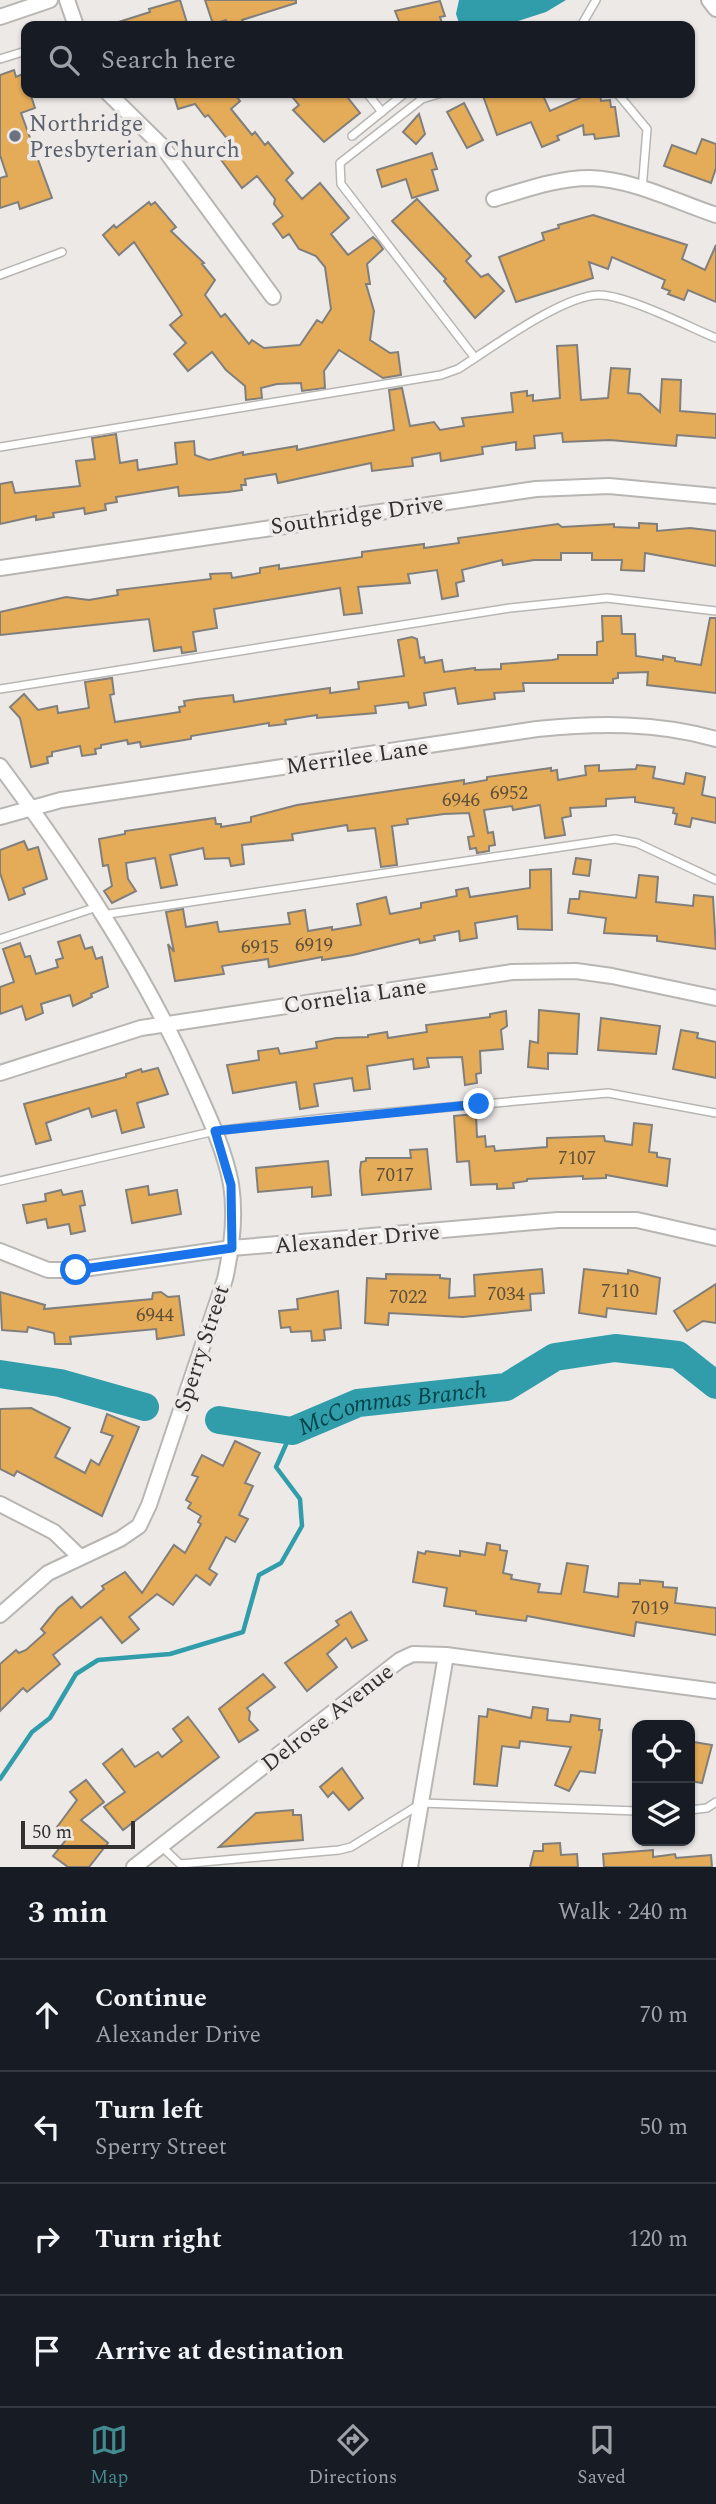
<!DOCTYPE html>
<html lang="en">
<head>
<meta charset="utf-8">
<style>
	:root { --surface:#171b24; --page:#242831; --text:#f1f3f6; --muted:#9ea1a6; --line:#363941; --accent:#438b8f }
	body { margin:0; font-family:Spectral,serif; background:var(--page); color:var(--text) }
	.controls { position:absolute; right:21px; bottom:21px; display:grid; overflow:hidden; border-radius:14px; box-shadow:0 2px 5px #0004 }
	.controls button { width:63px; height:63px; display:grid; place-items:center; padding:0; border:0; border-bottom:2px solid var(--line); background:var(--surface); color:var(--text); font:35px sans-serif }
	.scale { position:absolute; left:21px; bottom:18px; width:114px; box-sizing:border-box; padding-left:7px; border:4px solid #323130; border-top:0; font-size:19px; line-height:24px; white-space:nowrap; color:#323130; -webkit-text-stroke:5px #ece9e7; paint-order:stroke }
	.stop { position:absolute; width:21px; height:21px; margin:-16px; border:5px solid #1a73e8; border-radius:50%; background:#fff }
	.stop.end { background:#1a73e8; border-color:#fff; box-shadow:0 2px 7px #0008 }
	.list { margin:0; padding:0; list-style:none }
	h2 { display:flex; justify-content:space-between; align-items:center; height:91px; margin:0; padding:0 28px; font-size:30px }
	h2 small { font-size:23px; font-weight:400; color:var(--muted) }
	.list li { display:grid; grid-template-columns:46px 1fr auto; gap:21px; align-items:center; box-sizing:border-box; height:112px; padding:0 28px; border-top:2px solid var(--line) }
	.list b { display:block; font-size:26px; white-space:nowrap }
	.list p { margin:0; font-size:23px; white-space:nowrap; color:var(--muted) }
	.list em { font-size:23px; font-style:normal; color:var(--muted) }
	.icon { flex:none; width:38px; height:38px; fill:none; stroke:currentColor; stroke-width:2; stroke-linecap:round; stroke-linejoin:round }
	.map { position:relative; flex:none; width:716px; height:1867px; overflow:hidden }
	.search { position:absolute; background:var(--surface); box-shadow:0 2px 5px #0004; left:21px; right:21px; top:21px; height:77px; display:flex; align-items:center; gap:18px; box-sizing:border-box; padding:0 24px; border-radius:14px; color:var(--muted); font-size:26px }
	.sheet { height:539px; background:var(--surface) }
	nav { display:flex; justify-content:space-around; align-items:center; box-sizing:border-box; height:98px; border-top:2px solid var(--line); background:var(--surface); font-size:19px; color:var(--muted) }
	nav a { display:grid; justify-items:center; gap:4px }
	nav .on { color:var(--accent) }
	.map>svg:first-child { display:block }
</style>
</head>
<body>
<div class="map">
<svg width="716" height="1867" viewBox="0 0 716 1867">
	<rect width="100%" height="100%" fill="#ece9e7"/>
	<polygon fill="#319daa" points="459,0 566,0 546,12 503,26 460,26 456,14"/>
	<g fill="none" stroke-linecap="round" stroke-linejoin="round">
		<polyline stroke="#319daa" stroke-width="4.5" points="0,1779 32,1732 50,1718 76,1674 98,1660 170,1654 243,1632 259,1575 281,1563 302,1526 300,1499 276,1467 292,1431"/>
		<g stroke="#319daa" stroke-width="28">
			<polyline points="0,1374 60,1383 145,1407"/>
			<path id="s1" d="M219 1420 292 1431 358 1403 506 1387 555 1357 615 1348 678 1355 716 1385"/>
		</g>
	</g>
	<g fill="#e4ab58" stroke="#817f7c" stroke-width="2">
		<polygon points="180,0 188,26 113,26 112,24 150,12 149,9"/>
		<polygon points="205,0 296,0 296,3 242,20 244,26 228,26 226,20 213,24"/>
		<polygon points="440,1 445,16 440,17 443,26 401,26 395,11"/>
		<polygon points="14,70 16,77 23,74 26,93 30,93 35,108 21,113 52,198 20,209 18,202 0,208 0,178 7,176 0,155 0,75"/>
		<polygon points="173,93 234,93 240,101 231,109 252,135 255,132 265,145 268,142 293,173 286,180 302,199 320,183 349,218 331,234 348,255 373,237 378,242 383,249 367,264 370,284 366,284 374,311 370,340 390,353 398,352 401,375 383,378 339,350 324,371 325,388 302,391 301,383 277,384 261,388 262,398 246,400 245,386 226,370 212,352 188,371 174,354 186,343 170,325 182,315 178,308 134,242 119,255 103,235 114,225 116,228 149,202 151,205 155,202 176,227 171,231 204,263 202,264 215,280 205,295 221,317 225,314 249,344 252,340 264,348 300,345 317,320 322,323 331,309 325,267 316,256 299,249 289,234 283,238 273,224 283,216 274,204 275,199 257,176 242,188 219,157 228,150 224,144 228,140 208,115 205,117 195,104 178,109"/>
		<polygon points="289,93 344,93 360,113 324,142 293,110 299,105"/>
		<polygon points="482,93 542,93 550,111 580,98 579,93 600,93 601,101 610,100 611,107 615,107 619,136 595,139 594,134 584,135 583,125 557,136 559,140 542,147 531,122 497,135"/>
		<polygon points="464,103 483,140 467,148 447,112"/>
		<polygon points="419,114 425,134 416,144 403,132"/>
		<polygon points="702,139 716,144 716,168 711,183 664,166 672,145 696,154"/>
		<polygon points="432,153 437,169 432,170 438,190 412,198 406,179 382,187 377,170"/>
		<polygon points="417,199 471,256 466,261 481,277 488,274 504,291 475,318 444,281 446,279 392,221"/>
		<polygon points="593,215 687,245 682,259 705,270 716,245 716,302 688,290 684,300 668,294 670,291 662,288 665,280 612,257 608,269 589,262 593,278 516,302 499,257 544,240 542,233 559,228 558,225"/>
		<polygon points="577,345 581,400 608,398 611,368 630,369 628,393 640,394 660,412 662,379 681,380 680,411 716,414 716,438 677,435 676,446 610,440 563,442 562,433 534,436 535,448 516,450 516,442 482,447 483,454 441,461 440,453 412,458 413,466 372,471 371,463 278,483 276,474 245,479 246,485 241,485 242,490 228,492 179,496 178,487 116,497 117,502 105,504 106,510 85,514 84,508 53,513 54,517 36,520 36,516 0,524 0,484 12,482 15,493 80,486 76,461 95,459 92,438 116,434 120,463 137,460 138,470 177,464 175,443 194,441 195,455 209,460 243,452 243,455 297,446 297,450 394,430 389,390 402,388 410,426 434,422 440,430 464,426 462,418 513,412 511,393 527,391 527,396 533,395 533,401 560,398 557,346"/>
		<polygon points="639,523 657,524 657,531 690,528 716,531 716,566 645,553 644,571 621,570 622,560 592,560 592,553 561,553 561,560 534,560 503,565 502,560 462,570 464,581 456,583 458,596 442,599 437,570 408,574 410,583 358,587 362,613 344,615 340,588 214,609 217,628 193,632 196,651 182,653 181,647 154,651 149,619 0,635 0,612 66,597 89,600 118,595 117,590 211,579 210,574 231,573 232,578 260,573 260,568 279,565 279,569 362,557 362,552 424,544 424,548 459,543 458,538 558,524 562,527 614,524 614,527 639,528"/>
		<polygon points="602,616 621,616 622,634 635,634 636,656 663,660 663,656 675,658 675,661 701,665 710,618 716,618 716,693 647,685 648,672 618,673 618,678 613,679 613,683 523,683 524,691 494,693 495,699 458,704 455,688 424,693 426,705 409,708 408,702 375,706 376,713 317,718 317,715 285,720 286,724 269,726 269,723 191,736 191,739 141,747 140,742 128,744 127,740 101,745 101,748 95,749 96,754 82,756 80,746 52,752 52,756 47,757 48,763 31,767 20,718 10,707 24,694 38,710 57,706 58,713 89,708 85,682 112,678 114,694 110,695 115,722 180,712 179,707 185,706 184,701 197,699 233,695 234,702 330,688 330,693 359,689 358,682 404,676 398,640 412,637 417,639 420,658 424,657 425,663 442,660 444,672 475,668 475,670 501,669 501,664 552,660 558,659 558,655 597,655 597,642 603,641"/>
		<polygon points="599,765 599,771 636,769 637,765 655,767 653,778 684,784 686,773 705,777 702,795 716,798 716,823 692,818 690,827 675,824 677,814 673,813 674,808 635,802 635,797 606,799 606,806 570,808 571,816 562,818 565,835 545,838 540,805 513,810 512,806 484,810 488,833 493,832 495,845 489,846 489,851 477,853 476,848 470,849 468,837 474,836 469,813 444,814 407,819 408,824 392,826 397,865 381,867 375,828 348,831 347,825 292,834 293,840 242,845 244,864 231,866 229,858 205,859 203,848 170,855 177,885 161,888 155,858 126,863 128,879 136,891 112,903 104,891 112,886 108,865 103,866 99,839 125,834 125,831 215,818 216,824 221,824 221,827 251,822 251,817 297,805 464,780 464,784 487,780 487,777 551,768 551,771 557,770 558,780 586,775 585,766"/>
		<polygon points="24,841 28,850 38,847 47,879 23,888 25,894 9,900 0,873 0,850"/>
		<polygon points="576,858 591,860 589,876 573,874"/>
		<polygon points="551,869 552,930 518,929 517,916 475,923 477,938 460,941 459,931 434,936 435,940 420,943 419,939 353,955 322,960 322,957 269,967 268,959 222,966 224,974 175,981 168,944 174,952 166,912 183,909 186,927 217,922 219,932 290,924 288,913 305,910 308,931 332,927 332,930 361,925 357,904 386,897 390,914 421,908 421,903 457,896 456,890 468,888 470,897 530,888 530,870"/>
		<polygon points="639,875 658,877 656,902 693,906 694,895 713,897 716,949 657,941 657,936 604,933 606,918 568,913 570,899 579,899 580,891 636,898"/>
		<polygon points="80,935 85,949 92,947 96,959 102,957 108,987 91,994 92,997 73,1006 70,995 41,1004 43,1013 26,1020 22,1006 0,1014 0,987 14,982 3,949 20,943 25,957 30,956 36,974 58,967 56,960 63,958 58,942"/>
		<polygon points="539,1010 579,1014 577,1054 548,1053 548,1069 528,1067 530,1041 538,1043"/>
		<polygon points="506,1011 507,1026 501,1030 503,1049 480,1051 481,1073 476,1074 477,1083 465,1085 462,1057 427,1058 429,1067 414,1069 413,1059 367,1066 370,1089 354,1091 352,1078 314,1084 318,1106 300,1109 296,1082 233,1093 227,1065 259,1060 258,1051 278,1048 280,1054 317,1048 316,1042 336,1038 368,1037 368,1035 387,1032 388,1038 427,1032 426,1025 490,1017 490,1014"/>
		<polygon points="601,1018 660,1026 656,1054 598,1050"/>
		<polygon points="681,1030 698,1033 697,1038 716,1042 716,1078 673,1069"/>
		<polygon points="158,1068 168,1094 137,1103 144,1127 122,1133 116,1110 92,1117 89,1108 46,1123 51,1140 36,1144 24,1104 126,1077 126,1074 141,1069 142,1072"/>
		<polygon points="476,1114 477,1137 485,1136 486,1147 494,1146 495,1151 547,1147 547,1138 604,1136 605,1141 632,1145 634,1123 652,1125 649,1152 657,1153 657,1157 670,1159 667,1186 606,1175 606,1178 583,1179 583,1176 527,1179 527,1181 513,1183 514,1188 497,1189 497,1184 471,1185 469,1161 457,1162 454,1116"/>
		<polygon points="427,1149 431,1189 362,1195 360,1171 361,1162 366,1161 366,1158 411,1158 410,1150"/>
		<polygon points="328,1161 331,1195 312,1197 312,1187 258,1192 256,1168"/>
		<polygon points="148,1186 149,1195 177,1190 181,1214 132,1223 126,1190"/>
		<polygon points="61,1190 63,1195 82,1191 85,1205 80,1206 85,1231 71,1234 69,1224 48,1228 46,1219 27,1223 23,1205 46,1201 45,1194"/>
		<polygon points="542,1269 544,1293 530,1294 531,1310 463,1317 389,1313 388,1325 365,1323 367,1278 386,1279 386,1274 440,1275 440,1278 450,1279 449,1298 475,1296 474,1275"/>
		<polygon points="584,1269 628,1274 628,1270 660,1278 656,1314 607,1308 606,1317 579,1313"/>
		<polygon points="716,1284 716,1323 703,1321 687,1331 674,1311"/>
		<polygon points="338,1291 341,1328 324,1330 325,1340 312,1341 311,1331 291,1332 290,1327 281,1328 279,1311 298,1309 297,1299"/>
		<polygon points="0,1292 45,1305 44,1309 152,1299 153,1293 161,1292 168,1297 179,1296 184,1335 157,1339 156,1329 70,1337 71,1344 55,1344 54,1333 28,1327 27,1332 2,1330"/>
		<polygon points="31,1408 70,1428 55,1457 85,1473 91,1460 99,1465 113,1436 101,1432 107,1414 139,1427 102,1516 17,1471 14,1476 0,1469 0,1409"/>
		<polygon points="235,1441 260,1453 245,1483 253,1486 239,1515 248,1519 235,1542 226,1537 209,1569 217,1574 210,1585 196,1575 173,1605 157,1594 129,1617 139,1629 122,1643 101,1617 53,1655 60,1664 27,1692 23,1688 0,1711 0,1664 16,1650 19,1653 26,1650 45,1633 41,1629 58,1608 72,1597 81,1608 104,1589 102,1586 125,1572 142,1593 174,1545 185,1553 201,1524 198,1522 201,1516 188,1508 191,1503 186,1500 198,1477 192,1475 202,1455 223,1466"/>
		<polygon points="487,1543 500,1545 500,1550 507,1551 503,1573 512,1575 511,1579 540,1584 538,1592 561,1594 567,1563 588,1566 584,1592 618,1597 619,1583 640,1584 640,1580 663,1582 663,1587 677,1588 675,1603 716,1608 716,1635 636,1622 634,1636 527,1616 526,1621 476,1614 476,1611 444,1606 447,1588 413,1582 418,1552 425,1554 426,1551 460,1556 460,1551 485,1555"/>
		<polygon points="351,1612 367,1640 352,1648 346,1638 327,1654 337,1667 307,1691 285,1663 339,1625 336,1621"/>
		<polygon points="263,1674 275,1687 247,1708 250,1712 249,1720 258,1730 239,1742 219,1709"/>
		<polygon points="533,1707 548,1709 547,1720 570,1722 571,1715 600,1719 599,1730 602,1730 595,1773 580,1771 569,1791 555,1785 571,1747 520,1741 519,1748 502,1746 497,1786 474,1784 479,1716 487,1717 488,1709 531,1718"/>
		<polygon points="188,1717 219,1757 123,1830 104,1807 125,1792 103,1764 122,1749 135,1767 158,1752 162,1757 182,1741 173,1729"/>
		<polygon points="694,1742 712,1745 702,1783 690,1781 690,1745 693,1745"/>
		<polygon points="342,1768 363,1798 349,1810 333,1792 328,1797 320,1787"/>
		<polygon points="86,1780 104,1802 81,1820 108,1843 89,1867 68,1867 53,1856 69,1836 57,1827 77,1800 70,1792"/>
		<polygon points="293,1810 293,1815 301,1815 303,1840 219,1847 256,1813"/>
		<polygon points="560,1843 561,1855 577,1854 578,1867 530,1867 534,1851 543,1851 543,1844"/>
		<polygon points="653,1850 653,1857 675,1854 676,1858 711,1855 712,1867 604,1867 603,1854"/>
	</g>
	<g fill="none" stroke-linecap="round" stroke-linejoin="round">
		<defs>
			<g id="service">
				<polyline points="581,26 596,0"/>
				<polyline points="0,59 26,51"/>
				<polyline points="367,93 382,112"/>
				<polyline points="442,93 422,99 340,163 341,184 475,358"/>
				<polyline points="617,93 647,129 642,190"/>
				<polyline points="352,136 405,93"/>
				<polyline points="0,275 62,252"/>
				<path d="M0 447 441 375 458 369C490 349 564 294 600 295 629 296 687 326 716 338"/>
				<polyline points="0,689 510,608 607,598 716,611"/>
				<polyline points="102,915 615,839 637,843 716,880"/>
				<polyline points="0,939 97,907"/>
				<polyline points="0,1181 215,1131 325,1118 608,1093 716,1113"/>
				<polyline points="690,1810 707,1808 716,1802"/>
				<polyline points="161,1846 180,1864 339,1850 351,1847 422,1803 637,1811"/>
			</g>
			<g id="minor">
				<polyline points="67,0 76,26"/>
				<polyline points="709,0 716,9"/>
				<polyline points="0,17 50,0"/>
				<polyline points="108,93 162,146 273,297"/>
				<path d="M494 199C525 190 557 178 590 178 632 179 677 202 716 215"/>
				<polyline points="0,568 536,489 609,486 716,496"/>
				<path d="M0 766C73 864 142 968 192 1079 207 1113 224 1147 231 1184 236 1216 232 1248 225 1279L149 1505 139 1526 120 1539 48 1573 0 1615"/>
				<path d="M0 817 61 800 537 729C598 723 656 722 716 739"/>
				<polyline points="0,1073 141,1028 512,972 576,971 612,976 716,998"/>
				<polyline points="0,1251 48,1270 76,1270 232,1248 558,1220 637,1220 716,1238"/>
				<polyline points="0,1504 54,1532 79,1556"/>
				<polyline points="134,1867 400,1660 413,1654 446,1655 716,1691"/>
				<polyline points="410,1867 446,1655"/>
			</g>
		</defs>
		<use href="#service" stroke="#b8b6b3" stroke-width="10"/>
		<use href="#minor" stroke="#b8b6b3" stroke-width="18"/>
		<use href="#service" stroke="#fff" stroke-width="7"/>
		<use href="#minor" stroke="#fff" stroke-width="14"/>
	</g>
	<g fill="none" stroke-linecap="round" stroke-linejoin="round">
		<polyline stroke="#1a73e8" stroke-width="9" points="76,1270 232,1248 231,1185 215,1131 479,1104"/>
	</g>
	<circle fill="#6b7280" stroke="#ece9e7" stroke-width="2.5" cx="15" cy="136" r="7"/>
	<g text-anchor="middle" stroke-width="7" stroke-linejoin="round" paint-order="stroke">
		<g font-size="19" fill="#5e503a">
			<text x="509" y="799">6952</text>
			<text x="461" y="806">6946</text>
			<text x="314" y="951">6919</text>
			<text x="260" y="953">6915</text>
			<text x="577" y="1164">7107</text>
			<text x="395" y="1181">7017</text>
			<text x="620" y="1297">7110</text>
			<text x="506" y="1300">7034</text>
			<text x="408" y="1303">7022</text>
			<text x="155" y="1321">6944</text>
			<text x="650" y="1614">7019</text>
		</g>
		<g font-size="23" fill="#5b616d" stroke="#ece9e7" text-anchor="start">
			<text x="29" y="131">Northridge<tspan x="29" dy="26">Presbyterian Church</tspan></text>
		</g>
		<g font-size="23" fill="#323130" stroke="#ece9e7">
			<text transform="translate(357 514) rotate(-8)" y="8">Southridge Drive</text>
			<text transform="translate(357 756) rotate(-8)" y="8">Merrilee Lane</text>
			<text transform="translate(355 995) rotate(-8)" y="8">Cornelia Lane</text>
			<text transform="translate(357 1238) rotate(-5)" y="8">Alexander Drive</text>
			<text transform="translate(201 1348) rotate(-72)" y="8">Sperry Street</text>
			<text transform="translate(327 1717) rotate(-38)" y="8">Delrose Avenue</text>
		</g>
		<g font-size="24" font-style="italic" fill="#00434a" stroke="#ece9e7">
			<text dy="8" stroke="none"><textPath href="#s1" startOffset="178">McCommas Branch</textPath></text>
		</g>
	</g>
</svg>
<div class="controls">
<button><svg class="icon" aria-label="locate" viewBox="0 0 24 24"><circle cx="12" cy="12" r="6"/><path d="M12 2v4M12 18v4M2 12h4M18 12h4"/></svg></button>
<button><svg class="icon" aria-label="layers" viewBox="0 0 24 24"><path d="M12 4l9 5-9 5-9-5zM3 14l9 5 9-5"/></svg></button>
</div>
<div class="scale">50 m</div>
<div class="stop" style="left:76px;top:1270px"></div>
<div class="stop end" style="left:479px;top:1104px"></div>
<div class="search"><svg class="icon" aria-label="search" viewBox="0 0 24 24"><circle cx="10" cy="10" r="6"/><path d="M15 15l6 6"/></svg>Search here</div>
</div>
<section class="sheet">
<h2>3 min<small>Walk · 240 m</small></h2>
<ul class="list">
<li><svg class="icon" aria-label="ahead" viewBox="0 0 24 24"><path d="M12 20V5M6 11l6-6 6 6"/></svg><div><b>Continue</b><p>Alexander Drive</p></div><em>70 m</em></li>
<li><svg class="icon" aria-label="left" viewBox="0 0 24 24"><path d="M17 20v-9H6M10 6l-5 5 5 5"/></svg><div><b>Turn left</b><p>Sperry Street</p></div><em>50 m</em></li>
<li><svg class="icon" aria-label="right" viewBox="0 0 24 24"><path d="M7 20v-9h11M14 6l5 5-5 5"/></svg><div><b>Turn right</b></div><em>120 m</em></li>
<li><svg class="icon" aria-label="arrive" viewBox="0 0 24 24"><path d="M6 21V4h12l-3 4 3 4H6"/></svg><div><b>Arrive at destination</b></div></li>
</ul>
</section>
<nav>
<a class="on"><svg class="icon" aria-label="map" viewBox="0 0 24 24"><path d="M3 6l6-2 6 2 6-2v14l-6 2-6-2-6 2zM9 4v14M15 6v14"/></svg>Map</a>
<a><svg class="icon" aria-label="directions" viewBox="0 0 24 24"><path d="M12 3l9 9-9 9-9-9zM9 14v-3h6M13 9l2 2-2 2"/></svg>Directions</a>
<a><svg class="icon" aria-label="saved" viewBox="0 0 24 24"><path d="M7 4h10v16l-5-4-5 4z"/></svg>Saved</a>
</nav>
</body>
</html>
